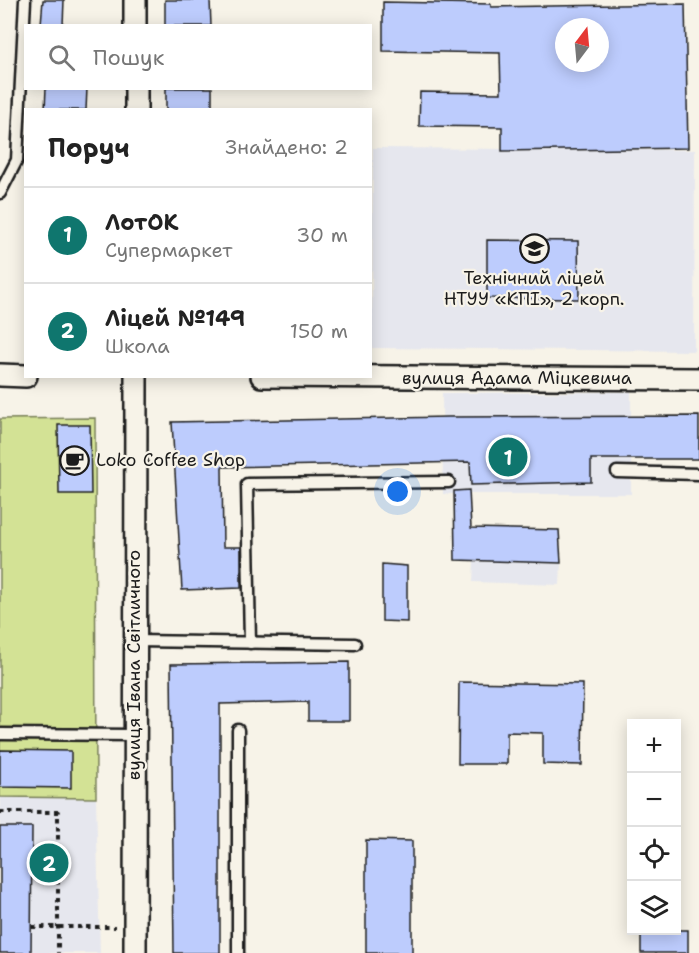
<!DOCTYPE html>
<html lang="uk">
<head>
<meta charset="utf-8">
<style>
	:root { --surface:#fff; --page:#f6f6f6; --text:#222; --muted:#767676; --line:#e0e0e0; --accent:#0f766e }
	body { margin:0; font-family:"Shantell Sans",sans-serif; background:var(--page); color:var(--text) }
	.controls { position:absolute; right:18px; bottom:18px; display:grid; overflow:hidden; border-radius:0px; box-shadow:0 3px 15px #0003 }
	.controls button { width:54px; height:54px; display:grid; place-items:center; padding:0; border:0; border-bottom:2px solid var(--line); background:var(--surface); color:var(--text); font:30px sans-serif }
	.compass { position:absolute; left:555px; top:18px; width:54px; height:54px; border-radius:50%; background:var(--surface); box-shadow:0 3px 15px #0003; rotate:16deg }
	.you { position:absolute; left:398px; top:492px; width:21px; height:21px; margin:-15px; border:4px solid #fff; border-radius:50%; background:#1a73e8; box-shadow:0 0 0 9px #1a73e833 }
	.badge { display:grid; place-items:center; width:39px; height:39px; border-radius:50%; background:var(--accent); color:#fff; font-size:20px; font-weight:700 }
	.pin { position:absolute; translate:-50% -50%; border:3px solid #fff; box-shadow:0 2px 6px #0006 }
	.list { margin:0; padding:0; list-style:none }
	h2 { display:flex; justify-content:space-between; align-items:center; height:78px; margin:0; padding:0 24px; font-size:26px }
	h2 small { font-size:20px; font-weight:400; color:var(--muted) }
	.list li { display:grid; grid-template-columns:39px 1fr auto; gap:18px; align-items:center; box-sizing:border-box; height:96px; padding:0 24px; border-top:2px solid var(--line) }
	.list b { display:block; font-size:22px; white-space:nowrap }
	.list p { margin:0; font-size:20px; white-space:nowrap; color:var(--muted) }
	.list em { font-size:20px; font-style:normal; color:var(--muted) }
	.icon { flex:none; width:33px; height:33px; fill:none; stroke:currentColor; stroke-width:2; stroke-linecap:round; stroke-linejoin:round }
	.map { position:relative; flex:none; width:699px; height:953px; overflow:hidden }
	.search { position:absolute; background:var(--surface); box-shadow:0 3px 15px #0003; left:24px; top:24px; width:348px; height:66px; display:flex; align-items:center; gap:15px; box-sizing:border-box; padding:0 21px; border-radius:0px; color:var(--muted); font-size:22px }
	.panel { position:absolute; background:var(--surface); box-shadow:0 3px 15px #0003; left:24px; top:108px; width:348px; height:270px; border-radius:0px }
	.map>svg:first-child { display:block }
</style>
</head>
<body>
<div class="map">
<svg width="699" height="953" viewBox="0 0 699 953">
	<rect width="100%" height="100%" fill="#f7f3e8"/>
	<filter id="ink" filterUnits="userSpaceOnUse"><feTurbulence type="fractalNoise" baseFrequency=".0167" numOctaves="2"/><feDisplacementMap in="SourceGraphic" scale="12" xChannelSelector="R" yChannelSelector="G"/><feConvolveMatrix kernelMatrix="1 2 1 2 8 2 1 2 1" color-interpolation-filters="sRGB"/></filter>
	<g filter="url(#ink)">
		<g fill="#e6e7ee">
			<polygon points="373,148 695,150 694,351 372,348"/>
			<polygon points="631,392 631,494 443,494 442,393"/>
			<polygon points="474,561 561,563 560,585 473,582"/>
			<polygon points="0,797 96,798 100,953 0,953"/>
		</g>
		<polygon fill="#d3e295" stroke="#787f58" stroke-width="1.5" points="95,418 96,798 0,797 0,419"/>
		<g fill="#bdccfd" stroke="#1c1c1c" stroke-width="1.5" fill-rule="evenodd">
			<polygon points="43,0 64,0 63,25 41,24"/>
			<polygon points="165,0 210,0 211,26 165,26"/>
			<path d="M383 2 491 4V7L685 4 688 148 502 151V127L419 126 420 92 501 93 500 53 383 51ZM564 27H600V63H564Z"/>
			<polygon points="46,88 87,88 86,110 45,110"/>
			<rect x="166" y="88" width="46" height="22"/>
			<polygon points="487,240 578,241 579,299 487,298"/>
			<polygon points="699,416 699,459 591,459 591,482 471,485 470,462 222,467 223,547 241,547 241,588 182,590 172,422 448,417"/>
			<polygon points="58,425 90,425 91,494 59,494"/>
			<polygon points="469,490 471,528 559,530 561,563 455,560 454,491"/>
			<polygon points="382,564 407,566 407,622 382,621"/>
			<polygon points="349,662 349,721 308,721 308,702 220,704 220,953 174,953 171,664"/>
			<polygon points="459,682 583,684 582,765 543,764 543,733 507,732 507,764 458,764"/>
			<polygon points="0,750 71,751 71,788 0,787"/>
			<polygon points="0,827 32,827 31,953 0,953"/>
			<polygon points="366,840 412,841 412,953 366,953"/>
			<rect x="641" y="930" width="47" height="23"/>
		</g>
		<g fill="none" stroke-linecap="round" stroke-linejoin="round">
			<defs>
				<g id="lane">
					<polyline points="0,193 17,160 25,0"/>
					<polyline points="617,472 699,474"/>
					<polyline points="134,641 355,644"/>
					<polyline points="250,643 247,484 449,482"/>
					<polyline points="238,730 238,953"/>
					<polyline points="0,734 134,735"/>
				</g>
				<g id="street">
					<polyline points="135,0 135,26"/>
					<polyline points="136,110 136,88"/>
					<polyline points="0,375 26,376"/>
					<polyline points="262,376 699,379"/>
					<polyline points="135,953 136,376"/>
				</g>
			</defs>
			<use href="#lane" stroke="#1c1c1c" stroke-width="15"/>
			<use href="#street" stroke="#1c1c1c" stroke-width="26"/>
			<g stroke="#1c1c1c" stroke-width="4" stroke-dasharray="4.5 4.5" stroke-linecap="butt">
				<polyline points="0,812 58,812 58,953"/>
				<polyline points="32,927 115,927"/>
			</g>
			<use href="#lane" stroke="#f7f3e8" stroke-width="10"/>
			<use href="#street" stroke="#f7f3e8" stroke-width="21"/>
		</g>
	</g>
	<defs>
		<symbol id="university-ring" viewBox="-11 -11 22 22"><circle r="9.5" fill="#f7f3e8" stroke="#1c1c1c" stroke-width="1.5"/><path d="M0-5L7-2L0 1L-7-2ZM-4 1L0 2.5L4 1V4Q0 6-4 4Z" fill="#1c1c1c"/></symbol>
		<symbol id="cafe-ring" viewBox="-11 -11 22 22"><circle r="9.5" fill="#f7f3e8" stroke="#1c1c1c" stroke-width="1.5"/><path d="M-5.5-4.5H6V0H3Q3 3.5 0 3.5H-2.5Q-5.5 3.5-5.5 0ZM3-3.2v2h1.7v-2ZM-6 4.5H4V6H-6Z" fill="#1c1c1c"/></symbol>
	</defs>
	<g fill-rule="evenodd">
		<use href="#university-ring" x="518" y="232" width="33" height="33"/>
		<use href="#cafe-ring" x="58" y="444" width="33" height="33"/>
	</g>
	<g text-anchor="middle" stroke-width="4.5" stroke-linejoin="round" paint-order="stroke">
		<g font-size="18" fill="#1c1c1c" stroke="#f7f3e8">
			<text x="534" y="284">Технічний ліцей<tspan x="534" dy="21">НТУУ «КПІ», 2 корп.</tspan></text>
			<text x="96" y="466" text-anchor="start">Loko Coffee Shop</text>
		</g>
		<g font-size="18" fill="#1c1c1c" stroke="#f7f3e8">
			<text x="517" y="384">вулиця Адама Міцкевича</text>
			<text transform="translate(134 665) rotate(-90)" y="6">вулиця Івана Світличного</text>
		</g>
	</g>
</svg>
<div class="controls">
<button>+</button>
<button>−</button>
<button><svg class="icon" aria-label="locate" viewBox="0 0 24 24"><circle cx="12" cy="12" r="6"/><path d="M12 2v4M12 18v4M2 12h4M18 12h4"/></svg></button>
<button><svg class="icon" aria-label="layers" viewBox="0 0 24 24"><path d="M12 4l9 5-9 5-9-5zM3 14l9 5 9-5"/></svg></button>
</div>
<svg class="compass" viewBox="-18 -18 36 36"><path d="M0-13l5 13h-10z" fill="#e53935"/><path d="M0 13l5-13h-10z" fill="#767676"/></svg>
<div class="you"></div>
<div class="pin badge" style="left:508px;top:457px">1</div>
<div class="pin badge" style="left:49px;top:863px">2</div>
<div class="search"><svg class="icon" aria-label="search" viewBox="0 0 24 24"><circle cx="10" cy="10" r="6"/><path d="M15 15l6 6"/></svg>Пошук</div>
<section class="panel">
<h2>Поруч<small>Знайдено: 2</small></h2>
<ul class="list">
<li><span class="badge">1</span><div><b>ЛотОК</b><p>Супермаркет</p></div><em>30 m</em></li>
<li><span class="badge">2</span><div><b>Ліцей №149</b><p>Школа</p></div><em>150 m</em></li>
</ul>
</section>
</div>
</body>
</html>
